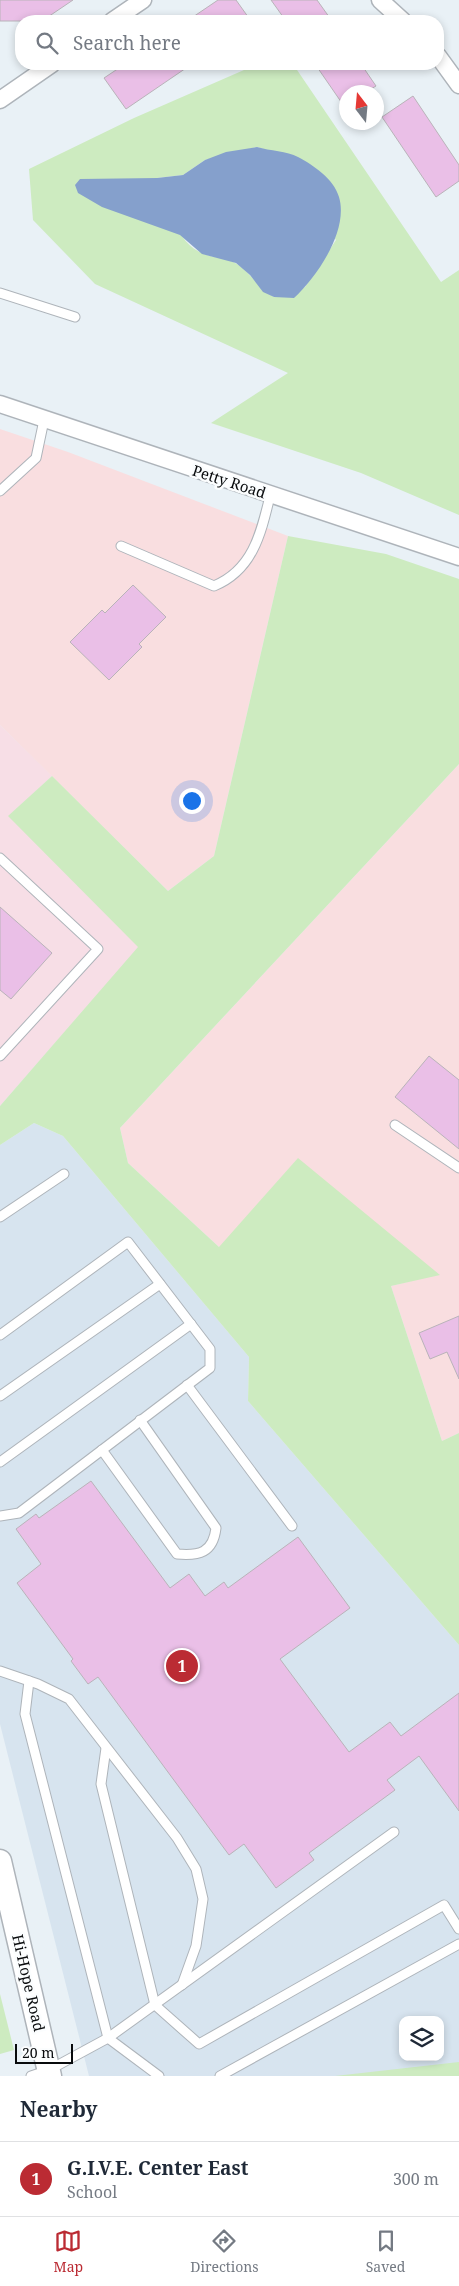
<!DOCTYPE html>
<html lang="en">
<head>
<meta charset="utf-8">
<style>
	:root { --surface:#fff; --page:#f6f6f7; --text:#1f2937; --muted:#747a83; --line:#e0e1e3; --accent:#bb2b33 }
	body { margin:0; font-family:"Noto Serif",serif; background:var(--page); color:var(--text) }
	.controls { position:absolute; right:15px; bottom:15px; display:grid; overflow:hidden; border-radius:10px; box-shadow:0 2px 8px #0003 }
	.controls button { width:45px; height:45px; display:grid; place-items:center; padding:0; border:0; border-bottom:1px solid var(--line); background:var(--surface); color:var(--text); font:25px sans-serif }
	.compass { position:absolute; left:339px; top:85px; width:45px; height:45px; border-radius:50%; background:var(--surface); box-shadow:0 2px 8px #0003; rotate:344deg }
	.scale { position:absolute; left:15px; bottom:12px; width:58px; box-sizing:border-box; padding-left:5px; border:2px solid #090b0d; border-top:0; font-size:14px; line-height:18px; white-space:nowrap; color:#090b0d; -webkit-text-stroke:4px #fbfdfe; paint-order:stroke }
	.you { position:absolute; left:191px; top:800px; width:18px; height:18px; margin:-12px; border:4px solid #fff; border-radius:50%; background:#1a73e8; box-shadow:0 0 0 8px #1a73e833 }
	.badge { display:grid; place-items:center; width:32px; height:32px; border-radius:50%; background:var(--accent); color:#fff; font-size:16px; font-weight:700 }
	.pin { position:absolute; translate:-50% -50%; border:2px solid #fff; box-shadow:0 1px 5px #0006 }
	.list { margin:0; padding:0; list-style:none }
	h2 { display:flex; justify-content:space-between; align-items:center; height:65px; margin:0; padding:0 20px; font-size:21px }
	h2 small { font-size:16px; font-weight:400; color:var(--muted) }
	.list li { display:grid; grid-template-columns:32px 1fr auto; gap:15px; align-items:center; box-sizing:border-box; height:75px; padding:0 20px; border-top:1px solid var(--line) }
	.list b { display:block; font-size:19px; white-space:nowrap }
	.list p { margin:0; font-size:16px; white-space:nowrap; color:var(--muted) }
	.list em { font-size:16px; font-style:normal; color:var(--muted) }
	.icon { flex:none; width:28px; height:28px; fill:none; stroke:currentColor; stroke-width:2; stroke-linecap:round; stroke-linejoin:round }
	.map { position:relative; flex:none; width:459px; height:2076px; overflow:hidden }
	.search { position:absolute; background:var(--surface); box-shadow:0 2px 8px #0003; left:15px; right:15px; top:15px; height:55px; display:flex; align-items:center; gap:12px; box-sizing:border-box; padding:0 18px; border-radius:20px; color:var(--muted); font-size:19px }
	.sheet { height:140px; background:var(--surface) }
	nav { display:flex; justify-content:space-around; align-items:center; box-sizing:border-box; height:70px; border-top:1px solid var(--line); background:var(--surface); font-size:14px; color:var(--muted) }
	nav a { display:grid; justify-items:center; gap:2px }
	nav .on { color:var(--accent) }
	.map>svg:first-child { display:block }
</style>
</head>
<body>
<div class="map">
<svg width="459" height="2076" viewBox="0 0 459 2076">
	<rect width="100%" height="100%" fill="#e9f1f6"/>
	<polygon fill="#f7dee6" points="0,725 52,776 9,816 139,947 0,1106"/>
	<g fill="#f9dee0">
		<polygon points="0,429 68,452 288,536 214,856 168,891 0,725"/>
		<polygon points="459,764 459,1433 442,1441 391,1286 439,1274 219,1247 128,1163 120,1128"/>
	</g>
	<path fill="#d7e4ef" fill-rule="evenodd" d="M34 1123 63 1136 249 1357 248 1401 459 1645V2076H89L0 1724V1145ZM403 2020H440V2057H403Z"/>
	<g fill="#cdebc0" fill-rule="evenodd">
		<path d="M258 64H293L441 282 459 270V515L361 473 211 423 288 373 95 284 33 220 29 169 134 118ZM257 147 273 152 336 240 305 287 274 297C259 289 252 274 237 264 228 258 214 258 204 254 175 243 168 204 157 178L183 175 205 160Z"/>
		<polygon points="288,536 386,554 459,579 459,764 120,1128 128,1163 219,1247 298,1158 440,1275 391,1286 442,1441 459,1433 459,1645 248,1401 249,1357 63,1136 34,1123 0,1145 0,1106 138,947 8,816 52,776 168,891 214,856"/>
		<polygon points="0,1994 14,2050 0,2054"/>
		<polygon points="459,2062 459,2076 334,2076 335,2076"/>
	</g>
	<path fill="#85a0cc" d="M257 147C270 151 287 151 298 157 313 165 334 179 339 197 349 230 317 277 294 298L274 297 263 292 250 275 236 263 202 254 180 235 102 207 78 193 75 185 80 179 157 178 183 175 205 160 226 152Z"/>
	<g fill="#eabfe7" stroke="#b9b3b9">
		<polygon points="0,0 73,0 42,21 0,21"/>
		<polygon points="218,0 236,0 251,21 187,21"/>
		<polygon points="271,0 317,0 332,21 286,21"/>
		<polygon points="125,64 192,64 126,109 104,78"/>
		<polygon points="315,64 361,64 376,86 366,92 346,92 346,109"/>
		<polygon points="413,96 459,165 459,181 436,197 382,117"/>
		<polygon points="133,585 166,617 139,644 142,647 109,680 70,642 102,610 105,613"/>
		<polygon points="0,907 52,953 11,999 0,990"/>
		<polygon points="429,1056 459,1080 459,1149 395,1097"/>
		<polygon points="459,1316 459,1379 447,1352 430,1359 419,1333"/>
		<polygon points="91,1481 170,1588 189,1574 205,1596 224,1582 228,1588 298,1537 350,1608 280,1659 349,1752 390,1722 401,1736 459,1693 459,1811 419,1756 387,1780 395,1790 309,1853 314,1860 276,1888 244,1844 229,1855 98,1677 88,1684 71,1661 73,1659 17,1583 41,1564 16,1529 36,1514 39,1518"/>
	</g>
	<g fill="none" stroke-linecap="round" stroke-linejoin="round">
		<defs>
			<g id="lane">
				<polyline points="0,293 75,317"/>
				<polyline points="0,491 36,458 44,420"/>
				<path d="M121 546 214 586C253 570 261 533 270 496"/>
				<polyline points="0,858 98,949 0,1056"/>
				<polyline points="395,1125 459,1168"/>
				<polyline points="0,1217 64,1174"/>
				<polyline points="0,1335 128,1242 210,1349 210,1368 19,1513 0,1516"/>
				<polyline points="187,1385 292,1526"/>
				<polyline points="0,1396 160,1284"/>
				<path d="M102 1450 177 1554C199 1556 213 1553 216 1528L140 1420"/>
				<polyline points="0,1462 191,1324"/>
				<polyline points="0,1671 38,1684 69,1699 177,1838 196,1869 203,1899 196,1946 182,1985"/>
				<polyline points="29,1681 25,1714 108,2038 159,2076"/>
				<polyline points="106,1748 101,1784 155,2005 199,2044 444,1905 459,1929"/>
				<polyline points="31,2076 49,2070 108,2038 394,1832"/>
				<polyline points="220,2076 459,1944"/>
			</g>
			<g id="street">
				<polyline points="380,0 403,21"/>
				<polyline points="112,21 143,0"/>
				<polyline points="438,56 459,85"/>
				<polyline points="0,100 52,64"/>
				<polyline points="0,404 459,557"/>
			</g>
			<polyline id="secondary" points="0,1861 50,2076"/>
		</defs>
		<use href="#lane" stroke="#aeb4ba" stroke-width="11"/>
		<use href="#street" stroke="#aeb4ba" stroke-width="19"/>
		<use href="#secondary" stroke="#aeb4ba" stroke-width="25"/>
		<use href="#lane" stroke="#fff" stroke-width="9"/>
		<use href="#street" stroke="#fff" stroke-width="16"/>
		<use href="#secondary" stroke="#fff" stroke-width="22"/>
	</g>
	<g text-anchor="middle" stroke-width="5" stroke-linejoin="round" paint-order="stroke">
		<g font-size="15" fill="#090b0d" stroke="#fbfdfe">
			<text transform="translate(229 482) rotate(18)" y="5">Petty Road</text>
			<text transform="translate(28 1983) rotate(77)" y="5">Hi-Hope Road</text>
		</g>
	</g>
</svg>
<div class="controls">
<button><svg class="icon" aria-label="layers" viewBox="0 0 24 24"><path d="M12 4l9 5-9 5-9-5zM3 14l9 5 9-5"/></svg></button>
</div>
<svg class="compass" viewBox="-18 -18 36 36"><path d="M0-13l5 13h-10z" fill="#e53935"/><path d="M0 13l5-13h-10z" fill="#747a83"/></svg>
<div class="scale">20 m</div>
<div class="you"></div>
<div class="pin badge" style="left:182px;top:1666px">1</div>
<div class="search"><svg class="icon" aria-label="search" viewBox="0 0 24 24"><circle cx="10" cy="10" r="6"/><path d="M15 15l6 6"/></svg>Search here</div>
</div>
<section class="sheet">
<h2>Nearby<small></small></h2>
<ul class="list">
<li><span class="badge">1</span><div><b>G.I.V.E. Center East</b><p>School</p></div><em>300 m</em></li>
</ul>
</section>
<nav>
<a class="on"><svg class="icon" aria-label="map" viewBox="0 0 24 24"><path d="M3 6l6-2 6 2 6-2v14l-6 2-6-2-6 2zM9 4v14M15 6v14"/></svg>Map</a>
<a><svg class="icon" aria-label="directions" viewBox="0 0 24 24"><path d="M12 3l9 9-9 9-9-9zM9 14v-3h6M13 9l2 2-2 2"/></svg>Directions</a>
<a><svg class="icon" aria-label="saved" viewBox="0 0 24 24"><path d="M7 4h10v16l-5-4-5 4z"/></svg>Saved</a>
</nav>
</body>
</html>
